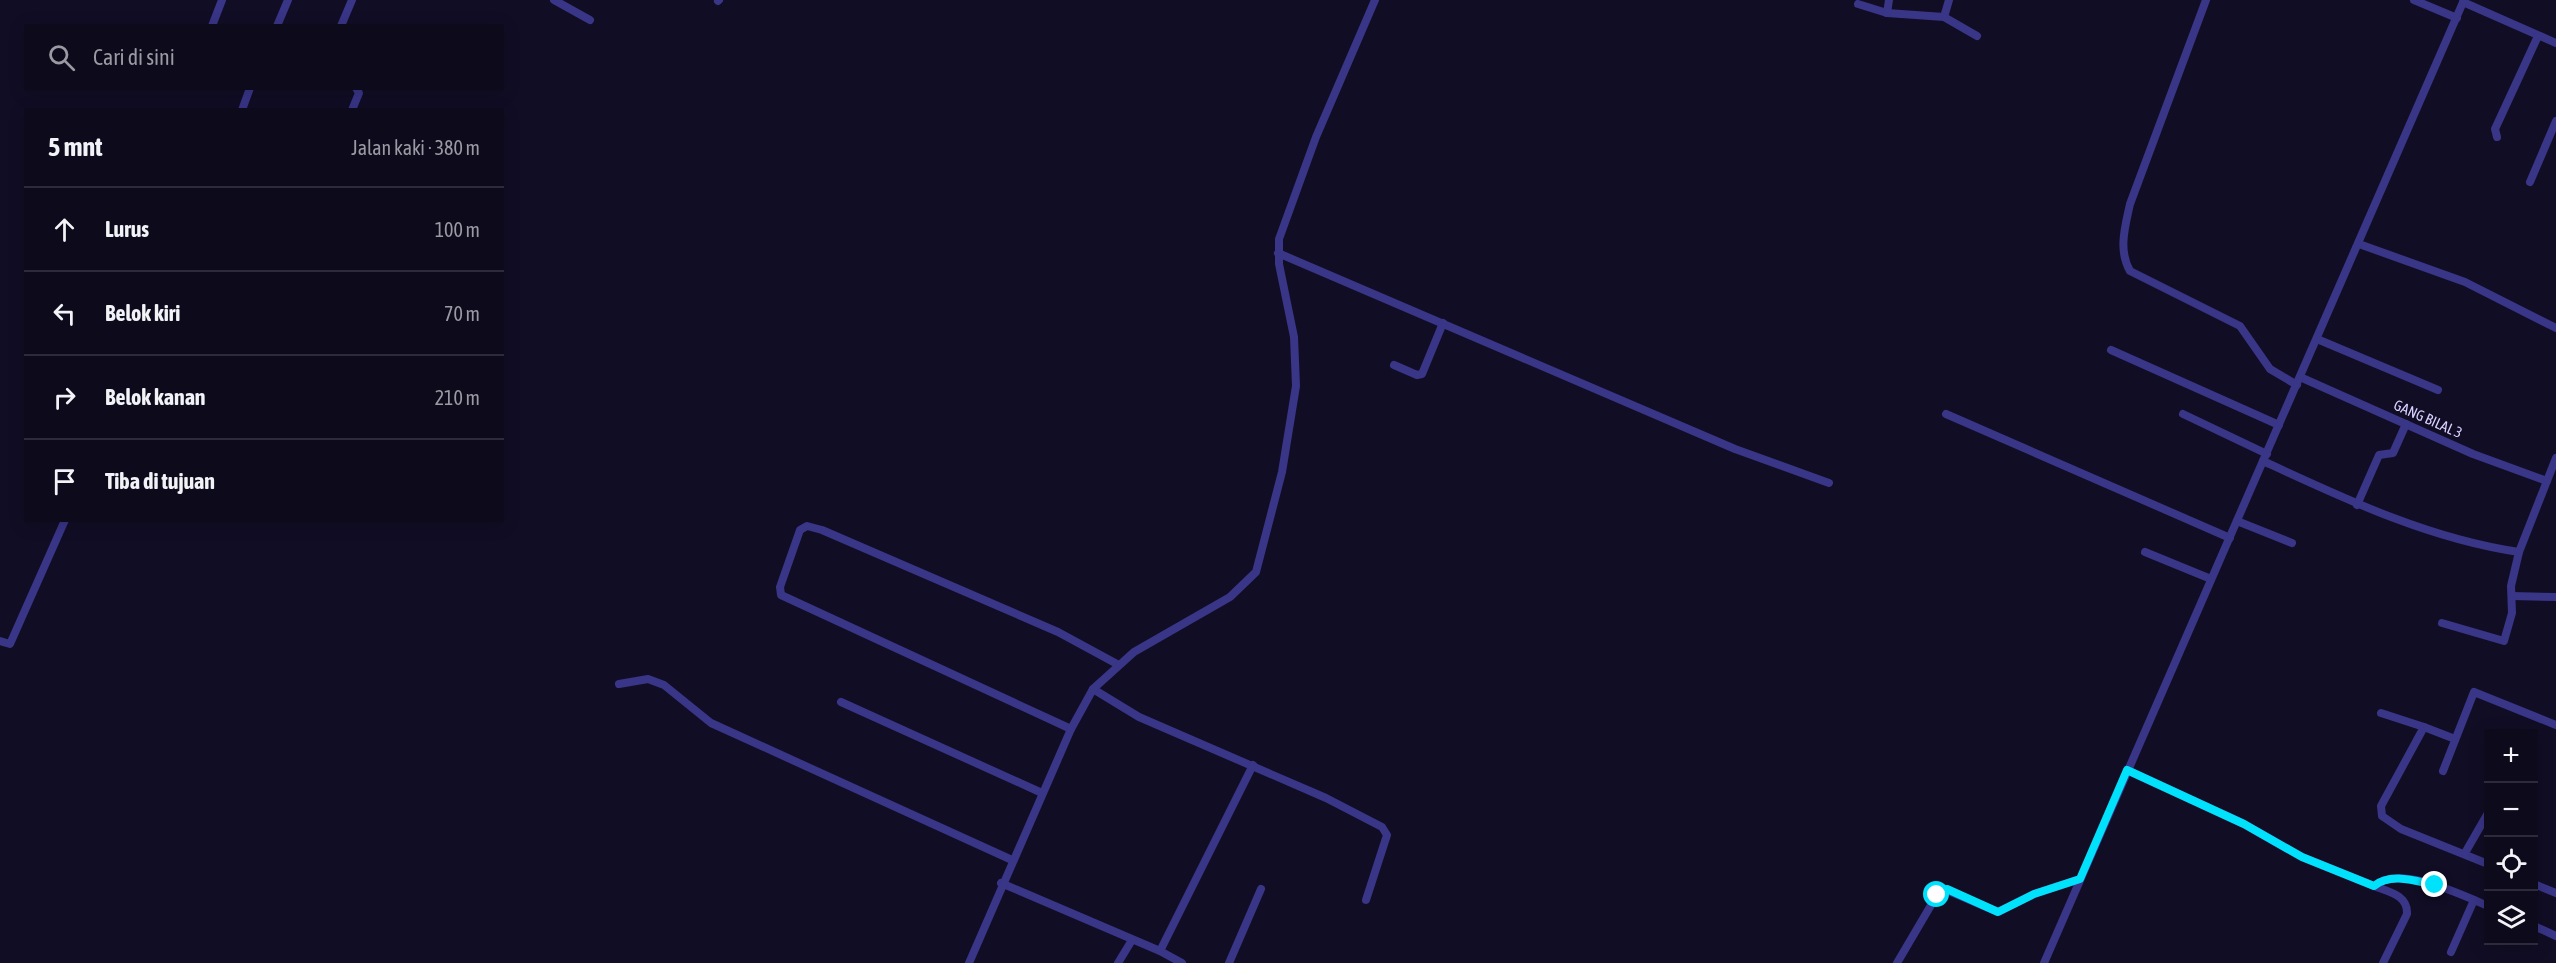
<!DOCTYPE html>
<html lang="id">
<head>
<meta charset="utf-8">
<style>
	:root { --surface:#0d0a1c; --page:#1b1829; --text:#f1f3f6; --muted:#9a9aa3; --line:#2d2b3b }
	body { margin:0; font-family:"Asap Condensed",sans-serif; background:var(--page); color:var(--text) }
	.controls { position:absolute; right:18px; bottom:18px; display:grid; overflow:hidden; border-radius:0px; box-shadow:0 3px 15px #0003 }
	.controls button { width:54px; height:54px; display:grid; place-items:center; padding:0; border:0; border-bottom:2px solid var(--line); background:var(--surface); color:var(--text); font:30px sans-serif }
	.stop { position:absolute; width:18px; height:18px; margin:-14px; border:4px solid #00e1fc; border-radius:50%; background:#fff }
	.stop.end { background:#00e1fc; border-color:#fff; box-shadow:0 2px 6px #0008 }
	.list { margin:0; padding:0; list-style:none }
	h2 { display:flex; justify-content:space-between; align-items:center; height:78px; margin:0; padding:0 24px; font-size:26px }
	h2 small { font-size:20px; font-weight:400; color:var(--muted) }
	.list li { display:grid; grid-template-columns:39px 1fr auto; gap:18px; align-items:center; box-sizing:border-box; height:84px; padding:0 24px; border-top:2px solid var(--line) }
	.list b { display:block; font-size:22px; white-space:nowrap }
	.list em { font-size:20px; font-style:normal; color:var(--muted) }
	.icon { flex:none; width:33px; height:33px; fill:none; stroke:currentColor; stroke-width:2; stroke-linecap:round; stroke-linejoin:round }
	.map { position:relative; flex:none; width:2556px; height:963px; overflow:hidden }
	.search { position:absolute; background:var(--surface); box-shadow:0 3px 15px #0003; left:24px; top:24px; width:480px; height:66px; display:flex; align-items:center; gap:15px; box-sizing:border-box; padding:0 21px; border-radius:0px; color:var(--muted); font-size:22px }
	.panel { position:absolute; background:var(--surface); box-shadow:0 3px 15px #0003; left:24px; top:108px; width:480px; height:414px; border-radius:0px }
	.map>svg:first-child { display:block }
</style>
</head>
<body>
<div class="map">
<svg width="2556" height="963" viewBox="0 0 2556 963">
	<rect width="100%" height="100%" fill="#110d25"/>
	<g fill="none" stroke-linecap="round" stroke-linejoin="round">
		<g stroke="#393587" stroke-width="8">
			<polyline points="554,0 590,20"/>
			<polyline points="1949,0 1944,17 1977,36"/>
			<path d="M2206 0 2130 204C2125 227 2118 250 2130 271L2240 326 2270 369 2297 385"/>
			<polyline points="2414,0 2457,18"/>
			<polyline points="718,1 719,0"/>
			<polyline points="2463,2 2556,43"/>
			<polyline points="1858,4 1887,13 1944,17"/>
			<polyline points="1887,13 1889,0"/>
			<polyline points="212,26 222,0"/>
			<polyline points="277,26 288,0"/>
			<polyline points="341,26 352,0"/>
			<polyline points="242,110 250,88"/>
			<polyline points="352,110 359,93 356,88"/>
			<polyline points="2497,137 2495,129 2538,36"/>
			<polyline points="2530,182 2556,121"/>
			<polyline points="2359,244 2465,282 2556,328"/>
			<polyline points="1278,253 1735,449 1829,483"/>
			<polyline points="2317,339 2438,390"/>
			<polyline points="2111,350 2279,425"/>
			<polyline points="1394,365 1417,375 1422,374 1443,323"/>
			<polyline points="2300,377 2473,454 2547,481"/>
			<polyline points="1946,414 2230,538"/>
			<polyline points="2183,414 2267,454"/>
			<path d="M2263 461C2345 499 2429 539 2519 552"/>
			<polyline points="2357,505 2379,455 2393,453 2406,424"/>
			<polyline points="2237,521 2292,543"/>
			<polyline points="2145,552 2211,579"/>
			<polyline points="2512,596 2556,597"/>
			<polyline points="2442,623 2504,641 2512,613 2511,586 2519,552 2556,458"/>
			<polyline points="0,641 10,644 65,520"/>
			<polyline points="619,684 648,679 664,685 711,723 1012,860"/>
			<polyline points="1093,689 1139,717 1326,798 1382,827 1387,835 1366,900"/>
			<polyline points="841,702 1042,793"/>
			<polyline points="2381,713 2424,727 2381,806 2382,816 2401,829 2488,864"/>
			<polyline points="2424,727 2455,739"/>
			<polyline points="1071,729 781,595 780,587 800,530 807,526 822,530 1058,632 1117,664"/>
			<path d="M2127 770 2244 824 2302 857 2374 886C2399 864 2462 895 2488 906"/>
			<polyline points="2443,771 2474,692 2556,725"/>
			<polyline points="2465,853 2488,813"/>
			<polyline points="1001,883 1160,951 1182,963"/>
			<polyline points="2534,884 2556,893"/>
			<path d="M2374 886C2389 892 2408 895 2407 914L2383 963"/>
			<polyline points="2534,926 2556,936"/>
			<polyline points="1160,951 1253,765"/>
			<polyline points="2451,952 2474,900"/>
			<polyline points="969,963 1071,729 1093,689 1134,652 1230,597 1256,572 1282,472 1296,386 1294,337 1279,264 1279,239 1316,137 1375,0"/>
			<polyline points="1118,963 1132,940"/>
			<polyline points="1229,963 1261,889"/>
			<polyline points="1897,963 1937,895 1944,889 1998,912 2034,894 2080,879"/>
			<polyline points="2044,963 2464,0"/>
		</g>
	</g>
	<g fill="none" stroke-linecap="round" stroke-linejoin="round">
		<path stroke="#00e1fc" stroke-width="8" d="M1937 895 1947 889 1998 912 2034 894 2080 879 2127 770 2244 824 2302 857 2374 886C2390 872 2416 881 2435 885"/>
	</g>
	<g text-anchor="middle" stroke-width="4.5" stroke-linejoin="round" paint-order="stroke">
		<g font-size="15" fill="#d7d1ff" stroke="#110d25">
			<text transform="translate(2428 419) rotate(24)" y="5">GANG BILAL 3</text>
		</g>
	</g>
</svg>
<div class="controls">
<button>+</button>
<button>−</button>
<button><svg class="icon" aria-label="locate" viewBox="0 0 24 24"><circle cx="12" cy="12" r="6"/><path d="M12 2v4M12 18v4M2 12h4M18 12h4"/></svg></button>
<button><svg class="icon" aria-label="layers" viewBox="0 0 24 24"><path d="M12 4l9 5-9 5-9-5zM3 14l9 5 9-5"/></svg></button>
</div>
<div class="stop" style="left:1937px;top:895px"></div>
<div class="stop end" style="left:2435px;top:885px"></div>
<div class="search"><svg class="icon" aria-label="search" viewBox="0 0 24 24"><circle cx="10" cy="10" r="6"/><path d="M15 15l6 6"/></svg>Cari di sini</div>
<section class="panel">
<h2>5 mnt<small>Jalan kaki · 380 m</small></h2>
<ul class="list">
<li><svg class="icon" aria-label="ahead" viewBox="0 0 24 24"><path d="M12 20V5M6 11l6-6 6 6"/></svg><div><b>Lurus</b></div><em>100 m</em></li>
<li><svg class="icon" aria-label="left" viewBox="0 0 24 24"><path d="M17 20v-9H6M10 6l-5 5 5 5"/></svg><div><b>Belok kiri</b></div><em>70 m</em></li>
<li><svg class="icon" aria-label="right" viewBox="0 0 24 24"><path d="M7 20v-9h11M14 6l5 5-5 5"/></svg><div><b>Belok kanan</b></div><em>210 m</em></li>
<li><svg class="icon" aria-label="arrive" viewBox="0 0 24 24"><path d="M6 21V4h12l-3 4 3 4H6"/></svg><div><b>Tiba di tujuan</b></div></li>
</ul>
</section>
</div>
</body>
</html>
